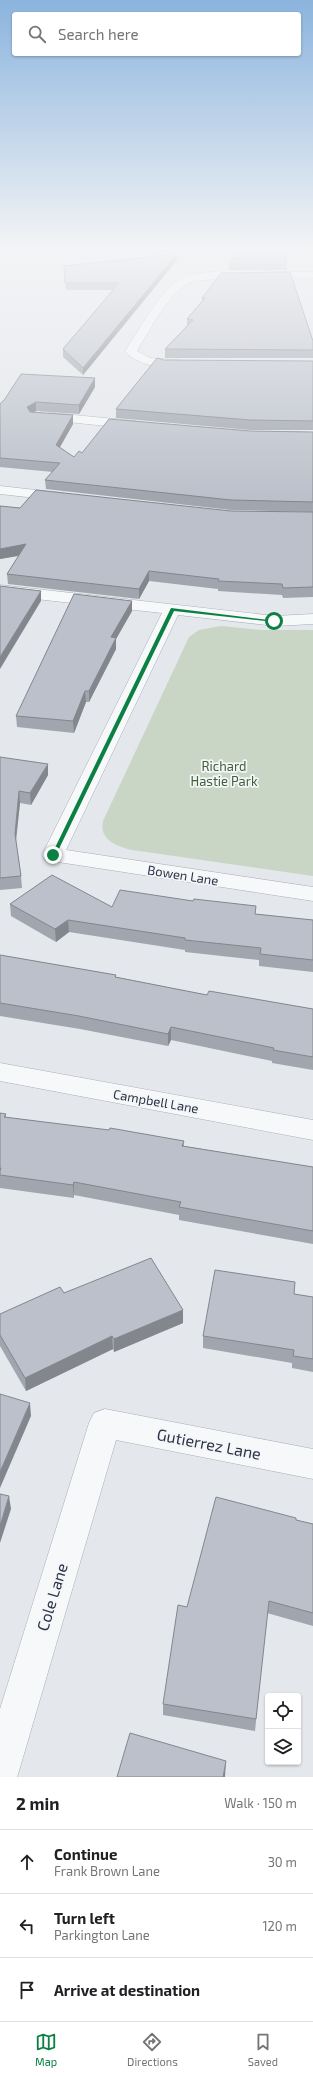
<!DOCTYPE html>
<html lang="en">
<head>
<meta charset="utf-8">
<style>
	:root { --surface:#fff; --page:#f2f2f2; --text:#202124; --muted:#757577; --line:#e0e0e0; --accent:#0b8043 }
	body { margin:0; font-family:"Exo 2",sans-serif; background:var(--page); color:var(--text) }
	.controls { position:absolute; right:12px; bottom:12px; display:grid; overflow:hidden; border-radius:4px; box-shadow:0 1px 3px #0004 }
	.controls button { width:36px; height:36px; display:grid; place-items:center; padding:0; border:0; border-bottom:1px solid var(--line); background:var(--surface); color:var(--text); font:20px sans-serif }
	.stop { position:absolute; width:12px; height:12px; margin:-9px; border:3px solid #0b8043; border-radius:50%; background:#fff }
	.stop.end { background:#0b8043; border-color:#fff; box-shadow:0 1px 4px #0008 }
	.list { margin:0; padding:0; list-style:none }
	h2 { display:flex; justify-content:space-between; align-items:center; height:52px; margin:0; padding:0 16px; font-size:17px }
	h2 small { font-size:13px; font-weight:400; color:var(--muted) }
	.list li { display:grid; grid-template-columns:26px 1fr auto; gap:12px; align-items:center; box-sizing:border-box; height:64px; padding:0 16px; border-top:1px solid var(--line) }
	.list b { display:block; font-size:15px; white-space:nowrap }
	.list p { margin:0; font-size:13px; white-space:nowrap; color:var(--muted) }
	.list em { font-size:13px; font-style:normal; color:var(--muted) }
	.icon { flex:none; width:22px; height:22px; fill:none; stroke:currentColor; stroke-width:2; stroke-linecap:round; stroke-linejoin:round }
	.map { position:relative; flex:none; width:313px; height:1777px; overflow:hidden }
	.search { position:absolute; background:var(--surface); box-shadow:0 1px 3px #0004; left:12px; right:12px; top:12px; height:44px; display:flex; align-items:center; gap:10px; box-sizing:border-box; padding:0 14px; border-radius:4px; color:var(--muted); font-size:15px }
	.sheet { height:244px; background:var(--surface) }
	nav { display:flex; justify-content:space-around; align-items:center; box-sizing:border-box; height:56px; border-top:1px solid var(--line); background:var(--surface); font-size:11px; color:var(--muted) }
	nav a { display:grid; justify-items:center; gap:2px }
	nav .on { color:var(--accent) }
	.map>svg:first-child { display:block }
</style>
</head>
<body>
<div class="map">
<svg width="313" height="1777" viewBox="0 0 313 1777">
	<rect width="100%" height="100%" fill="#e4e7ec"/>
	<path fill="#c9d6c5" d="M221 626 261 630H313V876L132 850C117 846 99 840 103 821L189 637 199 630Z"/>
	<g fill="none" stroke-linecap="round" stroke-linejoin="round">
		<defs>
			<g id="minor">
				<polygon points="0,247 313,247 313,250 0,253"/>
				<path d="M224 271 313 272V278L244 277 193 281C169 291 151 329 137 351L150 358 188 361 190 364 188 367C171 371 136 366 125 351 138 332 160 291 179 280 191 272 209 272 224 271Z"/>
				<polygon points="43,412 136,421 143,425 136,429 38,419 36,416"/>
				<polygon points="0,486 63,493 68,494 70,497 68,500 63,501 0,494"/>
				<polygon points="0,585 275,616 313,614 313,624 275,626 178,615 66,850 313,887 313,901 45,860 42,855 162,613 0,595"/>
				<polygon points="0,1063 313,1120 313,1140 0,1081"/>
				<polygon points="105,1409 313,1449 313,1479 116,1440 19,1771 17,1777 0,1777 0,1709 89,1423 94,1413"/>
			</g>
		</defs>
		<use href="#minor" stroke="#a9aeb7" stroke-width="1"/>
		<use href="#minor" fill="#f7f8fa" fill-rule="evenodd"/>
	</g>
	<g fill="#a1a5ae">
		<polygon points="177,260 83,375 63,357 63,349 113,290 66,290 64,266"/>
		<rect x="229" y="264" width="58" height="6"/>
		<polygon points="221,273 313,341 313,358 165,358 165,349 187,326 187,319 202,301 202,298"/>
		<polygon points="164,360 313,361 313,430 250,430 116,418 116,409"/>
		<polygon points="95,378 95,387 79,414 36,411 34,412 73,415 73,424 60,447 74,457 82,453 250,431 313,432 313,512 231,510 46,489 45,480 53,472 0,467 0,404"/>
		<polygon points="0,506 20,508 313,512 313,597 283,598 282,595 218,591 218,589 149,581 139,599 8,584 7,574 19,556 0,559"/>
		<polygon points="132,601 132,611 116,639 116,649 89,702 86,702 74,733 17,727 16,716"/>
		<polygon points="0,757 48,775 31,805 20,803 16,842 21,876 22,888 0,890"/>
		<polygon points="10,904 112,907 256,914 313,920 313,972 259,966 259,960 185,952 185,950 69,932 56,942 11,916"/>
		<polygon points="0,955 116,975 116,977 207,995 313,1009 313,1070 272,1063 272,1061 171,1040 168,1046 80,1029 0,1016"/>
		<polygon points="0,1113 6,1114 6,1117 184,1141 184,1146 313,1167 313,1244 179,1220 179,1215 74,1195 74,1198 0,1188"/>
		<polygon points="295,1282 294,1294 313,1297 313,1372 292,1368 292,1363 203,1348 203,1336"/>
		<polygon points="64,1293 183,1323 114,1352 113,1349 26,1391 0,1346 0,1314"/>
		<polygon points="296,1520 313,1524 313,1626 267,1613 255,1731 163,1715 163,1704 187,1607"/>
	</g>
	<g fill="#83868d">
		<polygon points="177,254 177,260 83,375 83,368"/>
		<polygon points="95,378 95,387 79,414 79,405"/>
		<polygon points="36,402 36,411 28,416 27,407"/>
		<polygon points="73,415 73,424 56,454 56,445"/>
		<polygon points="26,544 27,554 0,559 0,549"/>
		<polygon points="149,571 149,581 139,599 139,589"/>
		<polygon points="41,591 41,601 0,669 0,657"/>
		<polygon points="132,601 132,611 116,639 116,649 89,702 89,691 111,637"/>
		<polygon points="85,691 86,702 74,733 73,721"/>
		<polygon points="48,764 48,775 31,805 30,793"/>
		<polygon points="19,791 20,803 15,846 15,834"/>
		<polygon points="68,920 69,932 56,942 55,929"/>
		<polygon points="171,1027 171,1040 168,1046 168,1034"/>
		<polygon points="74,1182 74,1198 73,1185"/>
		<polygon points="183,1310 183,1323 114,1352 114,1339"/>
		<polygon points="112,1336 113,1349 26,1391 25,1378"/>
		<polygon points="30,1403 31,1416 0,1488 0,1472"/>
		<polygon points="9,1496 11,1509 0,1543 0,1526"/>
		<polygon points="226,1761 225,1777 223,1777"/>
	</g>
	<g fill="#bbc0ca" stroke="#83868d">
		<polygon points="239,251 283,251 287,264 229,264"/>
		<polygon points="177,254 83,368 63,349 119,283 65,283 64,266"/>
		<polygon points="290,272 313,341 313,350 165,349 193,320 187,319 205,298 202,298 221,273"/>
		<polygon points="157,358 164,360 313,361 313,421 250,420 116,409"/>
		<polygon points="21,374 95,378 79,405 36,402 27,407 30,412 73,415 56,445 74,457 79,451 82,453 109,419 250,431 313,432 313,502 231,500 45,480 60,463 0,458 0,404 5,399"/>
		<polygon points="36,490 231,511 313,512 313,587 283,588 282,584 218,581 219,579 149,571 139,589 7,574 26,544 0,549 0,506 20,508"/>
		<polygon points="0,586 41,591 0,657"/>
		<polygon points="74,594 132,601 111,637 116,638 89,691 85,691 73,721 16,716"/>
		<polygon points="0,757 48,764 30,793 19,791 15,834 21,876 0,878"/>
		<polygon points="52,875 112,907 120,890 193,901 194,899 256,906 255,914 313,920 313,960 260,954 261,948 185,940 185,938 68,920 55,929 10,904"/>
		<polygon points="0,955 116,975 115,977 207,995 209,991 313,1009 313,1057 273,1050 274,1048 171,1027 168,1034 79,1016 0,1003"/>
		<polygon points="0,1113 6,1114 4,1117 109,1130 110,1128 184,1141 182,1146 313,1167 313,1231 179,1207 181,1202 74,1182 73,1185 0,1175 0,1171 1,1168 0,1168"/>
		<polygon points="151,1258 183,1310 114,1339 112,1336 25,1378 0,1335 0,1314 60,1287 64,1293"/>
		<polygon points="215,1270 295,1282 294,1294 313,1297 313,1359 293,1356 294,1350 203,1336"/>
		<polygon points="0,1394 30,1403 0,1472"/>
		<polygon points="0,1494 9,1496 0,1526"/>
		<polygon points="216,1497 296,1518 296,1520 313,1524 313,1613 269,1601 256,1719 163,1704 178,1605 187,1607"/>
		<polygon points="130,1733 226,1761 223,1777 117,1777"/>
	</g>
	<linearGradient id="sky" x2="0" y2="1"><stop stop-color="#8bb4dd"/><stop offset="0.5" stop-color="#f3f4f6"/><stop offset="1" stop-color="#f3f4f6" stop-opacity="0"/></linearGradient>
	<rect width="313" height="496" fill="url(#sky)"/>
	<polygon fill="#0b8043" points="171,608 277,621 274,622 174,611 56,855 51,856"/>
	<g text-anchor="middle" stroke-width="3.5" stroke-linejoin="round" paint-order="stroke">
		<g font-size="13" fill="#3f6138" stroke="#f4f6f9">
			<text x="224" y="771">Richard<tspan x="224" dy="15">Hastie Park</tspan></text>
		</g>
		<g font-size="13" fill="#2b3445" stroke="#f4f6f9">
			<text transform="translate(183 875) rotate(9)" y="5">Bowen Lane</text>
			<text transform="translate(156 1101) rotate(10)" y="5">Campbell Lane</text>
		</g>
		<g font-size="16" fill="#2b3445" stroke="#f4f6f9">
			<text transform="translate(209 1444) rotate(11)" y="6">Gutierrez Lane</text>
			<text transform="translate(52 1597) rotate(-73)" y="6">Cole Lane</text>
		</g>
	</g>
</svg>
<div class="controls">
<button><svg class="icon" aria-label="locate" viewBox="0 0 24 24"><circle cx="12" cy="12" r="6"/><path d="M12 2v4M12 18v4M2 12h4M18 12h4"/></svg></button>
<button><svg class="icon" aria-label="layers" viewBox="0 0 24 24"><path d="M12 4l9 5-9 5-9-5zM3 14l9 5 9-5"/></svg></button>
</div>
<div class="stop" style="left:274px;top:621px"></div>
<div class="stop end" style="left:53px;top:855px"></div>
<div class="search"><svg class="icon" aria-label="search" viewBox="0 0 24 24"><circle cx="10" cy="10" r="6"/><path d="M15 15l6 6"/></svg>Search here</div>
</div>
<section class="sheet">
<h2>2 min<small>Walk · 150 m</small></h2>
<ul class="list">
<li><svg class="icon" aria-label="ahead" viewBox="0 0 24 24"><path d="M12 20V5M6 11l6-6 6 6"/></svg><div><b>Continue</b><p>Frank Brown Lane</p></div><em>30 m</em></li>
<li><svg class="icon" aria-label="left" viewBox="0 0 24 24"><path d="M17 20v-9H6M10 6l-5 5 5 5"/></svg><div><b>Turn left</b><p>Parkington Lane</p></div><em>120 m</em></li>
<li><svg class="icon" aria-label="arrive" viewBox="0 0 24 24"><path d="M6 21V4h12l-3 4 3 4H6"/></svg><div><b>Arrive at destination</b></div></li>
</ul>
</section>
<nav>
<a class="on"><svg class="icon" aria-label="map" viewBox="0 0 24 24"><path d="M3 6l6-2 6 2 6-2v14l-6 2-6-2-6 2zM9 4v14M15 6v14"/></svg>Map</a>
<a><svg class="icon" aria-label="directions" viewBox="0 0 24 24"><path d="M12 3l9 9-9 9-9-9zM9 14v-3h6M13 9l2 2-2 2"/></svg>Directions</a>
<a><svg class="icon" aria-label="saved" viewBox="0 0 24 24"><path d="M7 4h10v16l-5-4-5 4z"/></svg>Saved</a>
</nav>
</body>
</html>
